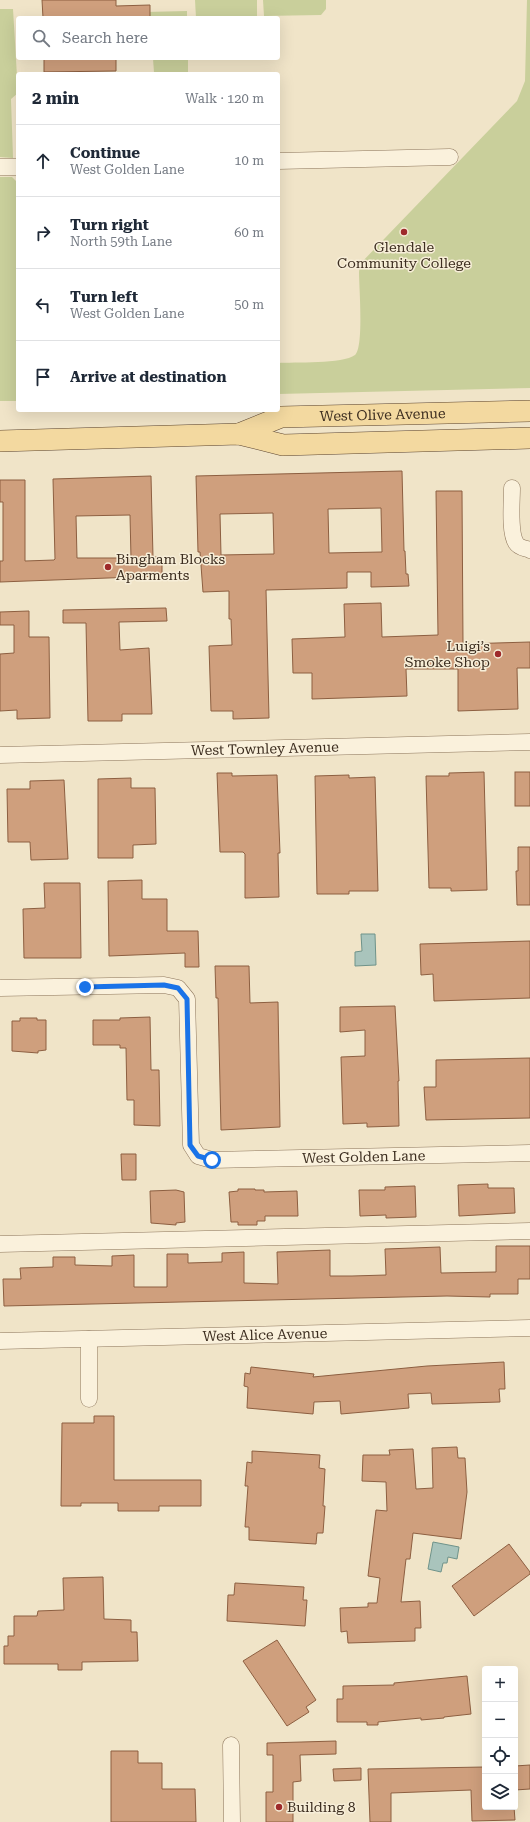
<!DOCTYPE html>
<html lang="en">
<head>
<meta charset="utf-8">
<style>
	:root { --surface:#fff; --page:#f2f2f3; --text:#1f2937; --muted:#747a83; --line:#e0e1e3 }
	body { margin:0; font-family:"Roboto Serif",serif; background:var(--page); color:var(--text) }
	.controls { position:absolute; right:12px; bottom:12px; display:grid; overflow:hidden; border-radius:4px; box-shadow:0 4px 16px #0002 }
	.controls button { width:36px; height:36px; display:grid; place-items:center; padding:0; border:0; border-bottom:1px solid var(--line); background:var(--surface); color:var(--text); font:20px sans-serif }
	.stop { position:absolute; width:12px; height:12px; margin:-9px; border:3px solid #1a73e8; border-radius:50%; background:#fff }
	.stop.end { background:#1a73e8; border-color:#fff; box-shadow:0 1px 4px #0008 }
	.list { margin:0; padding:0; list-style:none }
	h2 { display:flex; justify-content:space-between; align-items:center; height:52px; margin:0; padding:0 16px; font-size:17px }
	h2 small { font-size:13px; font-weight:400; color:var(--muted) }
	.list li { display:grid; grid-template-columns:26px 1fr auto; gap:12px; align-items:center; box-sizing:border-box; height:72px; padding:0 16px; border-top:1px solid var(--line) }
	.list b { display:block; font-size:15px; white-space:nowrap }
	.list p { margin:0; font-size:13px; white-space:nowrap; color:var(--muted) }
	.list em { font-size:13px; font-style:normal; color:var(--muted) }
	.icon { flex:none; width:22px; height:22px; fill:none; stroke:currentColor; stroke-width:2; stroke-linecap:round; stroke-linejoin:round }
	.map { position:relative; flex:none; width:530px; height:1822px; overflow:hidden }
	.search { position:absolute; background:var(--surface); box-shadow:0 4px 16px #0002; left:16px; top:16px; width:264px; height:44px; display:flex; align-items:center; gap:10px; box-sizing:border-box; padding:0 14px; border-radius:4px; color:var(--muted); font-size:15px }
	.panel { position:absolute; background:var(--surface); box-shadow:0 4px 16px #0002; left:16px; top:72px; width:264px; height:340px; border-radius:4px }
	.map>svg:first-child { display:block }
</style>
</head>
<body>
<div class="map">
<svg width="530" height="1822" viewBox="0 0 530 1822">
	<rect width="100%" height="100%" fill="#f0e4c8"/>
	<g fill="#c9cf9b">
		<polygon points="195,0 257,0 257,17 196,18"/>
		<polygon points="263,0 326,0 326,9 321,15 264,16"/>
		<path d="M527 0H530V388L278 394V363C294 362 343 364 355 355 364 347 359 287 359 272L360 264 517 101 525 81Z"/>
		<polygon points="0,9 13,9 18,93 11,99 13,158 0,157"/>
		<polygon points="187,11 187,18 145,18 145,12"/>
		<polygon points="153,58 188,58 188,73 154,73"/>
		<polygon points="0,177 12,177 18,183 18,401 0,401"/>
	</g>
	<g fill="#a9c4bc" stroke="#6f938a">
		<polygon points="361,934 375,934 376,965 355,966 355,952 362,951"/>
		<polygon points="433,1542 459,1547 457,1559 448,1557 447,1563 443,1563 441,1572 428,1569"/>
	</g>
	<g fill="#cf9f7d" stroke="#8d5f41" fill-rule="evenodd">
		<polygon points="42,0 116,0 116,6 150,5 150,18 43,18"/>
		<polygon points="44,58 116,58 116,71 44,72"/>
		<path d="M402 471 404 551H405L406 574H408L409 586 371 587V572H347V588L266 590 269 718 233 719V711H211L209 646 232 645 231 619H229V591L203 592 200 552H198L196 476ZM381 508 382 552 329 553 328 509ZM273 513 274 554 221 555 220 514Z"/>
		<path d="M151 476 153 557H162V576L0 582V561H3V502H0V480H25V561L54 560 55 559 53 479ZM130 515 131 558H77L76 516Z"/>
		<polygon points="436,491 462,491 463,644 530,642 530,668 517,668 518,709 458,711 458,669 406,669 407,696 312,699 312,673 293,673 292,639 345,637 344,604 381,603 382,637 438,635"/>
		<polygon points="166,608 167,621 119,622 120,650 149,648 152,714 122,714 122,721 88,721 86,623 63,623 63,610"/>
		<polygon points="29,611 29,637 49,637 50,718 17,719 17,710 0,711 0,654 14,653 14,625 0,625 0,612"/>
		<polygon points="484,772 487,890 451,891 451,888 429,888 426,776 449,776 449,773"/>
		<rect x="515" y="772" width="15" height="34"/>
		<polygon points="217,773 232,773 232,776 277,775 280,853 278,853 279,897 245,898 245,854 243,852 220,852"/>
		<polygon points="349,775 349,778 375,777 378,891 349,891 349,894 317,894 315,776"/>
		<polygon points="131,778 131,788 155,788 156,844 133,845 133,858 98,858 98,779"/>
		<polygon points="64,780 68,859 31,860 30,842 8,842 7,789 30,789 30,781"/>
		<polygon points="518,847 530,847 530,905 517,905 516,871 518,871"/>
		<polygon points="142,880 142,899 167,899 167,931 198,931 199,967 185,967 185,953 109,956 108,881"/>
		<polygon points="44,883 80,883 81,958 24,958 23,909 45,908"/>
		<polygon points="530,941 530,998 434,1001 433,974 421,975 420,944"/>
		<polygon points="215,966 249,966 250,1003 278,1002 280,1127 221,1130 218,998 216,998"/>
		<polygon points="395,1006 399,1081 398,1081 399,1126 367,1127 367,1123 343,1124 341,1057 365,1056 365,1030 340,1032 340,1007"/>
		<polygon points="150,1017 151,1070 159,1070 160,1126 134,1125 134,1100 127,1100 126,1048 120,1048 120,1045 93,1045 93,1020 120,1020 120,1018"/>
		<polygon points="20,1018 37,1018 37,1020 46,1020 46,1050 38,1051 38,1053 12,1051 12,1021 20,1021"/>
		<polygon points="530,1058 530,1118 426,1120 424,1087 436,1087 436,1060"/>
		<polygon points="121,1154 136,1154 136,1180 122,1180"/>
		<polygon points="488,1184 488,1188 514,1188 515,1213 459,1216 458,1185"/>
		<polygon points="415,1186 416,1217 386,1218 386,1215 360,1216 359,1190 385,1190 385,1187"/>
		<polygon points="238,1189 255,1189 255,1190 264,1190 264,1192 297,1191 298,1216 265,1216 265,1221 257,1221 257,1225 238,1225 238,1222 231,1222 229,1192 238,1191"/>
		<polygon points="176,1190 184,1192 185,1222 176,1223 176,1225 151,1223 150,1191"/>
		<polygon points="496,1246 530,1246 530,1279 518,1279 518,1294 490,1294 490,1297 447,1296 4,1306 3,1279 21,1279 20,1268 53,1267 53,1257 75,1257 75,1265 112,1266 112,1256 134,1255 134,1287 167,1287 167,1254 188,1254 188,1263 222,1262 222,1253 244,1252 244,1283 278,1284 277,1252 330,1250 330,1276 352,1276 386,1275 385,1249 440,1247 441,1273 496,1272"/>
		<polygon points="504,1362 505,1389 499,1389 500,1402 432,1404 431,1393 408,1394 409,1408 341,1414 340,1401 314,1402 313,1414 247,1408 248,1387 244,1386 245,1373 250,1374 251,1367 314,1374 313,1377 427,1366"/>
		<polygon points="94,1416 114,1416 114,1480 201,1480 201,1506 159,1506 159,1511 118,1511 118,1503 81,1503 81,1506 61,1506 62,1423 94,1423"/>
		<polygon points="457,1447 458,1458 465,1458 467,1492 461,1539 413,1533 410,1559 406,1559 401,1602 420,1601 421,1628 415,1628 415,1641 348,1643 347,1631 341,1632 340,1608 368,1607 368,1603 377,1603 380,1578 368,1576 376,1510 387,1511 386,1482 362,1481 363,1455 390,1455 389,1450 413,1449 416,1489 433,1488 432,1448"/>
		<polygon points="252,1451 320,1455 319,1468 325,1469 323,1506 325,1506 323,1533 317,1533 316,1544 249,1540 249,1527 245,1527 248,1486 245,1486 247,1462 252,1463"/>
		<polygon points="509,1544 530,1572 530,1574 474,1616 452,1586"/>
		<polygon points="103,1577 104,1619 131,1620 131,1632 137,1632 138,1661 82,1662 82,1670 58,1670 58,1664 4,1664 4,1646 8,1646 8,1636 14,1636 14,1616 37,1616 38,1611 64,1610 63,1578"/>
		<polygon points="235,1583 304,1587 303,1600 307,1600 305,1626 227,1621 228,1595 234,1595"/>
		<polygon points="277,1640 316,1700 306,1707 309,1712 287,1726 243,1661"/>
		<polygon points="467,1676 471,1714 444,1717 444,1718 421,1720 421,1718 378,1722 378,1725 367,1725 367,1722 337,1722 337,1699 343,1699 343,1686 394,1685 394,1683"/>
		<polygon points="336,1741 336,1754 300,1755 301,1781 293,1782 293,1822 266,1822 266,1792 273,1792 273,1755 267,1755 267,1743"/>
		<polygon points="111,1751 138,1751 138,1763 162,1763 162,1789 195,1789 196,1822 111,1822"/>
		<polygon points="530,1765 530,1789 515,1790 515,1766"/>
		<polygon points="485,1767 485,1808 514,1807 515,1820 472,1821 471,1790 391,1793 391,1822 370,1822 368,1769"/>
		<polygon points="361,1768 361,1780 334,1781 333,1769"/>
	</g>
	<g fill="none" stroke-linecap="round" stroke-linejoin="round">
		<defs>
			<g id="minor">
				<polyline points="278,161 450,157"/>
				<polyline points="0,167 18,167"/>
				<path d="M512 488C512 501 509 532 516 543 519 548 525 548 530 550"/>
				<path id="s1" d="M0 755 530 742"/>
				<path id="s2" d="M0 988 164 985 178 988 187 999 191 1145 198 1156 212 1160 530 1153"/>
				<polyline points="0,1244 530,1231"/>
				<polyline points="89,1339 89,1399"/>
				<path id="s3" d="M0 1341 530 1328"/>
				<polyline points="231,1745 232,1822"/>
			</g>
			<g id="major">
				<path id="s4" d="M239 434 281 417 530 411"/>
				<polyline points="0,441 239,434 283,445 530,438"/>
			</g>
		</defs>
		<use href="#minor" stroke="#8d765c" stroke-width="17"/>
		<use href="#major" stroke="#5b4430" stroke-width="22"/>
		<use href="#minor" stroke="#faf1dc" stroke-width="16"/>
		<use href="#major" stroke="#f3d9a0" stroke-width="21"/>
	</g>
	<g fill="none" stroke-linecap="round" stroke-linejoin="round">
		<polyline stroke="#1a73e8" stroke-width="5" points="85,987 164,985 178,988 187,999 190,1145 198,1156 212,1160"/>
	</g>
	<g fill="#9e2a2b" stroke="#f7eed8" stroke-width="1.5">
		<circle cx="404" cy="232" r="4"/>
		<circle cx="108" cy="567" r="4"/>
		<circle cx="498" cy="654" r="4"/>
		<circle cx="279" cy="1807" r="4"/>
	</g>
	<g text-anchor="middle" stroke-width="3" stroke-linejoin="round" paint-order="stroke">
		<g font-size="14" fill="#3d2e20" stroke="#f7eed8" text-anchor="start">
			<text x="404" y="252" text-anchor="middle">Glendale<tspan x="404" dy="16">Community College</tspan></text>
			<text x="116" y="564">Bingham Blocks<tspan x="116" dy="16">Aparments</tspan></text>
			<text x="490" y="651" text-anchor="end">Luigi’s<tspan x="490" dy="16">Smoke Shop</tspan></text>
			<text x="287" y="1812">Building 8</text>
		</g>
		<g font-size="14" fill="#3d2e20" stroke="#f7eed8">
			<text dy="5" stroke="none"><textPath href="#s4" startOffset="147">West Olive Avenue</textPath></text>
			<text dy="5" stroke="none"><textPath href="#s1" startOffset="265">West Townley Avenue</textPath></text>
			<text dy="5" stroke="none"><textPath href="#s2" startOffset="518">West Golden Lane</textPath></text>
			<text dy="5" stroke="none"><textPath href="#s3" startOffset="265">West Alice Avenue</textPath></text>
		</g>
	</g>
</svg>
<div class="controls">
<button>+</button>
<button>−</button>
<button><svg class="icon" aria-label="locate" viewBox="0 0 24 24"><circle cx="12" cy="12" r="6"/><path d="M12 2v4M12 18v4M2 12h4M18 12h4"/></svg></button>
<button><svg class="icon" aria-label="layers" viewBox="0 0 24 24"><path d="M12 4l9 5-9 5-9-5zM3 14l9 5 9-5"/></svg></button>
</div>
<div class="stop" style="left:212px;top:1160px"></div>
<div class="stop end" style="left:85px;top:987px"></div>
<div class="search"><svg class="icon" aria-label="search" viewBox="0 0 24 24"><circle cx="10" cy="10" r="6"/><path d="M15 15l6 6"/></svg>Search here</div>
<section class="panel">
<h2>2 min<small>Walk · 120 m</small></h2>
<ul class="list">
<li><svg class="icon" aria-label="ahead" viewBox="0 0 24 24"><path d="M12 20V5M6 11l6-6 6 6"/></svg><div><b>Continue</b><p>West Golden Lane</p></div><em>10 m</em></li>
<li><svg class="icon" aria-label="right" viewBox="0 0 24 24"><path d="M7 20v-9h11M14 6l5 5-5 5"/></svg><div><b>Turn right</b><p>North 59th Lane</p></div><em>60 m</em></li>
<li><svg class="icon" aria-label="left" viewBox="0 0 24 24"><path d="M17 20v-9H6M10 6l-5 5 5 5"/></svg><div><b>Turn left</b><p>West Golden Lane</p></div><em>50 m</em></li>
<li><svg class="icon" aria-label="arrive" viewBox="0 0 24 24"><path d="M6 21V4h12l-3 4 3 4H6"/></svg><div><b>Arrive at destination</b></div></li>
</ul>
</section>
</div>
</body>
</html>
